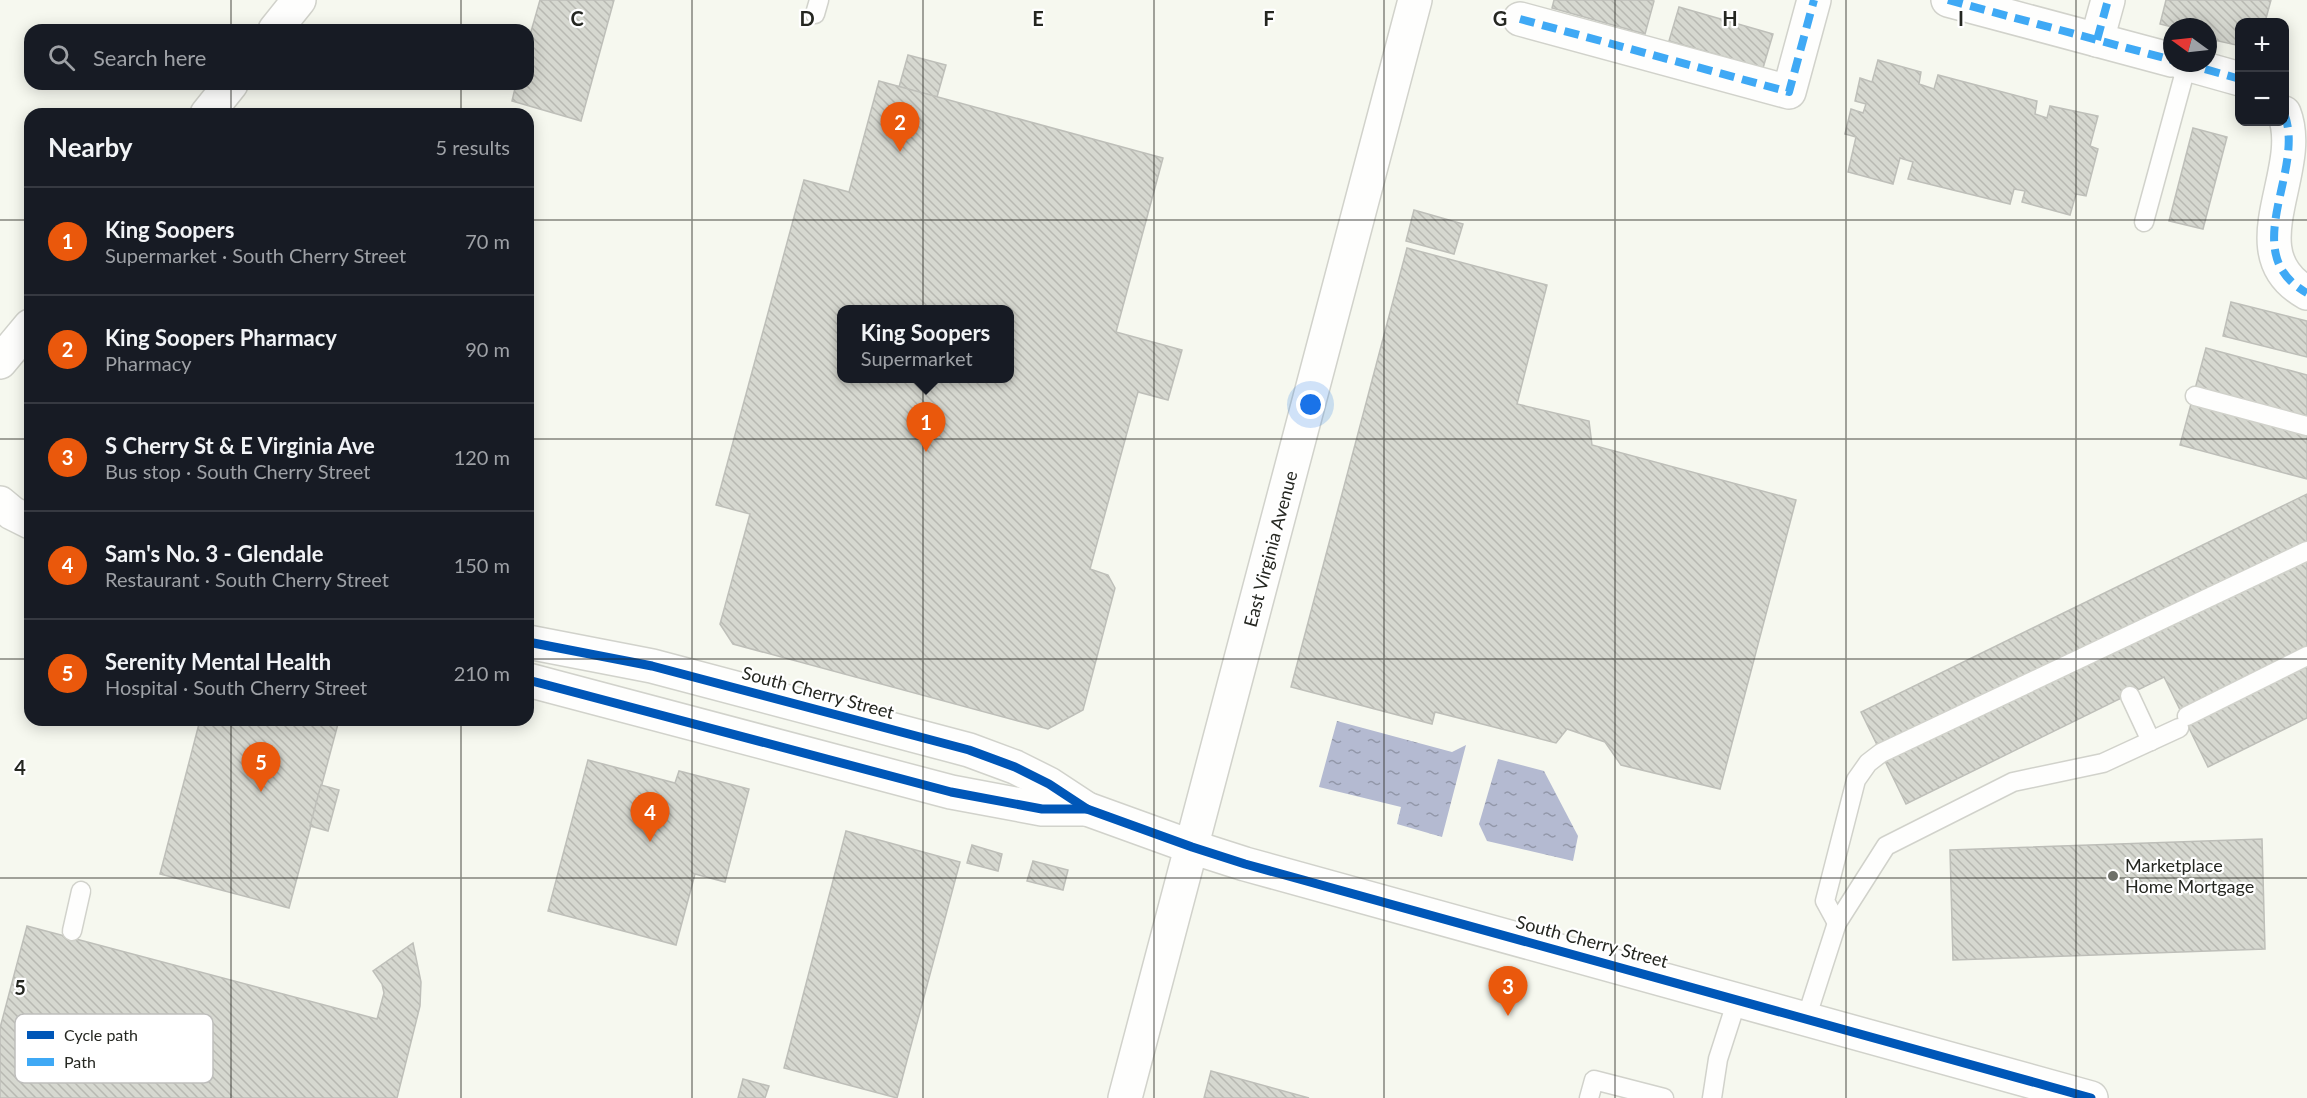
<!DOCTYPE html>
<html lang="en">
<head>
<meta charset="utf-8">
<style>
	:root { --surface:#171b24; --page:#242831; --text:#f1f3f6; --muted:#9ea1a6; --line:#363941; --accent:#ea580c }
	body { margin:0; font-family:Lato,sans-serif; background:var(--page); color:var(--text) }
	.controls { position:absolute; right:18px; top:18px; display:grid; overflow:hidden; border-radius:12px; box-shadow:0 3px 15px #0003 }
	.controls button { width:54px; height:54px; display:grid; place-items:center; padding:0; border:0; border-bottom:2px solid var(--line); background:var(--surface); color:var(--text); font:30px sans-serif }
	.compass { position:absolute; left:2163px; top:18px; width:54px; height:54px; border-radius:50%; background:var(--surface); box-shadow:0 3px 15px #0003; rotate:285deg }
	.you { position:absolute; left:1311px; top:405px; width:21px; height:21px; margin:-15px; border:4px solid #fff; border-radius:50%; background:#1a73e8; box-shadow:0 0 0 9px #1a73e833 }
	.badge { display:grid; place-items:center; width:39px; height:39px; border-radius:50%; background:var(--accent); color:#fff; font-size:20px; font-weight:700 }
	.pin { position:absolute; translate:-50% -50px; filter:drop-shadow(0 2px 3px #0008) }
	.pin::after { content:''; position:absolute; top:32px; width:21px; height:18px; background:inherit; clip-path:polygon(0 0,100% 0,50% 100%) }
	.popup { position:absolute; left:837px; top:305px; width:177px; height:78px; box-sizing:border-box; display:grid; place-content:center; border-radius:12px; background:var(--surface); filter:drop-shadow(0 2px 4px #0005); font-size:20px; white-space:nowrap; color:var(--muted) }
	.popup b { font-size:22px; color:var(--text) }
	.popup::after { content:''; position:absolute; left:50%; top:100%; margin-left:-12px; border:12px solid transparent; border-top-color:var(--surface) }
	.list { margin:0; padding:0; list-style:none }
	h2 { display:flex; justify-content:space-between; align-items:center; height:78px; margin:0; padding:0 24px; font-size:26px }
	h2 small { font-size:20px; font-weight:400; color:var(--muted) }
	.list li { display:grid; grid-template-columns:39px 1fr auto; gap:18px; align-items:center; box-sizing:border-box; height:108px; padding:0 24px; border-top:2px solid var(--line) }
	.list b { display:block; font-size:22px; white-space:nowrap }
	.list p { margin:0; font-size:20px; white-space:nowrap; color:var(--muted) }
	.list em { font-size:20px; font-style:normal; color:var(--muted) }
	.icon { flex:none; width:33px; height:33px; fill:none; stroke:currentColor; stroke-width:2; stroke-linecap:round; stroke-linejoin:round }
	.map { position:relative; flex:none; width:2307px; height:1098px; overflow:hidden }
	.search { position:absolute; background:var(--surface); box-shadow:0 3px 15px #0003; left:24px; top:24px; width:510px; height:66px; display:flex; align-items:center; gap:15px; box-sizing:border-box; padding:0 21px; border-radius:18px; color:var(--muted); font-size:22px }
	.panel { position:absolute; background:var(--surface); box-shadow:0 3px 15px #0003; left:24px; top:108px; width:510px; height:618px; border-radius:18px }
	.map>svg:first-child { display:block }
</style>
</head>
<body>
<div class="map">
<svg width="2307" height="1098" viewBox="0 0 2307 1098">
	<defs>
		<pattern id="water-ripples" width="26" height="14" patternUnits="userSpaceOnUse" patternTransform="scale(1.5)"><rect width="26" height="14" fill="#b4bad1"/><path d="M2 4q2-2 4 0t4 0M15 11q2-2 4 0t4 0" fill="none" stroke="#9297a9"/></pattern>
		<pattern id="building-back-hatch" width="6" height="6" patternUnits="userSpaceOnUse" patternTransform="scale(1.5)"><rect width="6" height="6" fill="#d6d8d0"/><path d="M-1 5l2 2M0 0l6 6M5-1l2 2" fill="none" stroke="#b8b9b2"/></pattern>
	</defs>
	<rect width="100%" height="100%" fill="#f6f8ef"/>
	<g fill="url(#water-ripples)">
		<polygon points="1337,721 1452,752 1466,745 1442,837 1397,824 1401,807 1319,787"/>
		<polygon points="1498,759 1544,771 1578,836 1573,861 1487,841 1479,824"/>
	</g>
	<g fill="url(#building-back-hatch)" stroke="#bebfb9" stroke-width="1.5" fill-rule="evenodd">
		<polygon points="540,0 614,0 581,121 512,101 516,84 528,84 528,42"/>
		<polygon points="1554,0 1651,0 1654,1 1645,34 1552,8"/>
		<polygon points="2166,0 2271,0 2265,22 2240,22 2240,35 2236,45 2209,39 2208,27 2172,27 2160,24"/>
		<polygon points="1679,7 1773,34 1763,68 1669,41"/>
		<polygon points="908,55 946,65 937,97 899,87"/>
		<polygon points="1878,60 1921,72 1919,84 1934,89 1938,75 2037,101 2035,114 2047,118 2050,106 2098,116 2090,146 2098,149 2086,196 2076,194 2070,215 2022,202 2025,191 2014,189 2010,204 1908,179 1913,162 1900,158 1893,184 1848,172 1856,137 1845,134 1851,109 1863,113 1866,104 1855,101 1860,78 1872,82"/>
		<path d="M879 81 1163 158 1116 332 1182 350 1168 400 1138 392 1090 569 1108 575 1115 588 1083 710 1048 729 733 644 720 624 750 514 716 505 804 180 849 192ZM842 310H1010V378H842Z"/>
		<polygon points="2193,128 2227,137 2203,229 2169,221"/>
		<polygon points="1414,210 1463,224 1454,254 1406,241"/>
		<polygon points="1407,248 1547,285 1517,404 1589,421 1592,445 1796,500 1720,789 1621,765 1605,742 1567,729 1556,743 1435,712 1432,724 1291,687"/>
		<polygon points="2231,302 2307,321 2307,357 2223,336"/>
		<polygon points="2206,348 2307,375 2307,479 2180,445"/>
		<polygon points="2307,494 2307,718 2208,767 2164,677 1906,804 1861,712"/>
		<polygon points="200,720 339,720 289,908 160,874"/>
		<polygon points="588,760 675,783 679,771 749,789 725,882 695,874 676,945 548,911"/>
		<polygon points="321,785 339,790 328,831 310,826"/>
		<polygon points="846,831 960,862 897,1098 784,1068"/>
		<polygon points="2262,839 2265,949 1953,960 1950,850"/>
		<polygon points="972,845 1002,854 998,871 967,863"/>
		<polygon points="1033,861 1068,870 1063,890 1027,881"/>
		<polygon points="27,926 377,1019 384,993 382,984 373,971 413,943 421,982 420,1006 397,1098 0,1098 0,1028"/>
		<polygon points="1211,1071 1309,1098 1204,1098"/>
		<polygon points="743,1079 769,1086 765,1098 738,1098"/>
	</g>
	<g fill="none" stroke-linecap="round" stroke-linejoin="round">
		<defs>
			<g id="lane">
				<polyline points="815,14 819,0"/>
				<polyline points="2144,222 2187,64"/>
				<polyline points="2195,396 2307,426"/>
				<polyline points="2130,696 2151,741"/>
				<polyline points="2187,716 2307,656"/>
				<polyline points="1837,923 1825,901 1856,780 1868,763 1881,753 2307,551"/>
				<polyline points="72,931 81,891"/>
				<polyline points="1806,1019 1837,923 1886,846 2013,782 2103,763 2179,728"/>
				<polyline points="1589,1098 1594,1080 1664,1098"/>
				<polyline points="1712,1098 1718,1059 1737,1000"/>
			</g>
			<g id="street">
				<polyline points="1948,0 2172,60"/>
				<polyline points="1520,19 1789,92 1814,0"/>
				<polyline points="2097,40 2108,0"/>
				<polyline points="2183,63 2240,79"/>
				<path d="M2284 113C2307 171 2235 253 2307 293"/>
			</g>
			<g id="secondary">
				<polyline points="0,503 12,513 30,522"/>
				<polyline points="528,642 652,666 969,750 1015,767 1049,784 1087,809 1192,847 1245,864 2091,1098"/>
				<polyline points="528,680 951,792 1042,809 1087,809"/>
				<polyline points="1125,1098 1415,0"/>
			</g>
			<g id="primary">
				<polyline points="275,30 299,0"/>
				<polyline points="207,114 231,84"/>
				<polyline points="0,362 30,326"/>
			</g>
		</defs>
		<use href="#lane" stroke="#d1d2cb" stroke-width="21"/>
		<use href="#street" stroke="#d1d2cb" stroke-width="36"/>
		<use href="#secondary" stroke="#d1d2cb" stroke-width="36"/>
		<use href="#primary" stroke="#d1d2cb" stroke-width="36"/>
		<use href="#lane" stroke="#fefefd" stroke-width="18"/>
		<use href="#street" stroke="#fefefd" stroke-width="33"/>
		<use href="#secondary" stroke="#fefefd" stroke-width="33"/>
		<use href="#primary" stroke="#fefefd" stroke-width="33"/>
		<g stroke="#3fa9f5" stroke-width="8" stroke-dasharray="15 8" stroke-linecap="butt">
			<polyline points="1948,0 2172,60"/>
			<polyline points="1520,19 1789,92 1814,0"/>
			<polyline points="2097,40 2108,0"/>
			<polyline points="2183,63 2240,79"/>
			<path d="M2284 113C2307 171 2235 253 2307 293"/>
		</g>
		<defs>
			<g id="cycleway">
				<polyline points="528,642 652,666 969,750 1015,767 1049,784 1087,809 1192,847 1245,864 2091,1098"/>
				<polyline points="528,680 951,792 1042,809 1087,809"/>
			</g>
		</defs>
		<use href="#cycleway" stroke="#fff" stroke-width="13"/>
		<use href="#cycleway" stroke="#0057b8" stroke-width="9"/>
	</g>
	<path fill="none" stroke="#252721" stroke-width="1.5" stroke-opacity="0.55" d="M231 0V30M461 0V30M692 0V1098M923 0V1098M1154 0V1098M1384 0V1098M1615 0V1098M1846 0V1098M2076 0V1098M231 84V114M461 84V114M0 220H30M528 220H2307M0 439H30M528 439H2307M0 659H30M528 659H2307M231 720V1098M461 720V1098M0 878H2307"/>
	<circle fill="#6e7069" stroke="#fff" stroke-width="2" cx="2113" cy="876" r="6"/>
	<g text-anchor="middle" stroke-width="4.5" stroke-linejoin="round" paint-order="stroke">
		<g font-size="18" fill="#252721" stroke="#fff">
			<text transform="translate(1271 549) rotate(-75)" y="6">East Virginia Avenue</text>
			<text transform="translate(818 693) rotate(15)" y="6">South Cherry Street</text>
			<text transform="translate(1592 942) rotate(15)" y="6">South Cherry Street</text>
		</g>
		<g font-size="18" fill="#252721" stroke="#fff" text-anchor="start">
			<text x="2125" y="872">Marketplace<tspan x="2125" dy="21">Home Mortgage</tspan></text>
		</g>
	</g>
	<rect x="15" y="1014" width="198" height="69" rx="9" fill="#fff" stroke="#bebebc" stroke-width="1.5"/>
	<rect x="27" y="1031" width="27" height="8" fill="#0057b8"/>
	<rect x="27" y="1058" width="27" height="8" fill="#3fa9f5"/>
	<g font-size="16" fill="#252721">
		<text x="64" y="1041">Cycle path</text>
		<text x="64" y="1068">Path</text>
	</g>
	<g font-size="20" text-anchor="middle" font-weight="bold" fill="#252721" stroke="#fff" stroke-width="4.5" stroke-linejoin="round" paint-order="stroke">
		<text x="577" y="26">C</text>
		<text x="807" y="26">D</text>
		<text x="1038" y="26">E</text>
		<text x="1269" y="26">F</text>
		<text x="1500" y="26">G</text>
		<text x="1730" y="26">H</text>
		<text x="1961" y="26">I</text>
		<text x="20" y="775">4</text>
		<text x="20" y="995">5</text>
	</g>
</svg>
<div class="controls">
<button>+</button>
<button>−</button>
</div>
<svg class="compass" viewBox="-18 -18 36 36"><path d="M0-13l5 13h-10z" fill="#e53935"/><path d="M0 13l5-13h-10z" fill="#9ea1a6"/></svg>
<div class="you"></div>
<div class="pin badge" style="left:926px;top:452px">1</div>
<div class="popup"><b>King Soopers</b>Supermarket</div>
<div class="pin badge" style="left:900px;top:152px">2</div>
<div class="pin badge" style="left:1508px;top:1016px">3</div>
<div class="pin badge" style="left:650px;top:842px">4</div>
<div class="pin badge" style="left:261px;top:792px">5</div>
<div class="search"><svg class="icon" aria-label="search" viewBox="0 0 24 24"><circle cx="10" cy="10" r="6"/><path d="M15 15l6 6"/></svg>Search here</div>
<section class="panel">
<h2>Nearby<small>5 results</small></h2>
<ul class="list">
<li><span class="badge">1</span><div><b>King Soopers</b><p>Supermarket · South Cherry Street</p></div><em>70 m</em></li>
<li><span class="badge">2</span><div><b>King Soopers Pharmacy</b><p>Pharmacy</p></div><em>90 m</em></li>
<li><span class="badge">3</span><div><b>S Cherry St &amp; E Virginia Ave</b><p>Bus stop · South Cherry Street</p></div><em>120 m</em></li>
<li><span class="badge">4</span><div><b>Sam's No. 3 - Glendale</b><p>Restaurant · South Cherry Street</p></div><em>150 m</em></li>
<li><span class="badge">5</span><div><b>Serenity Mental Health</b><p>Hospital · South Cherry Street</p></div><em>210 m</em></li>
</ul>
</section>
</div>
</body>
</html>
